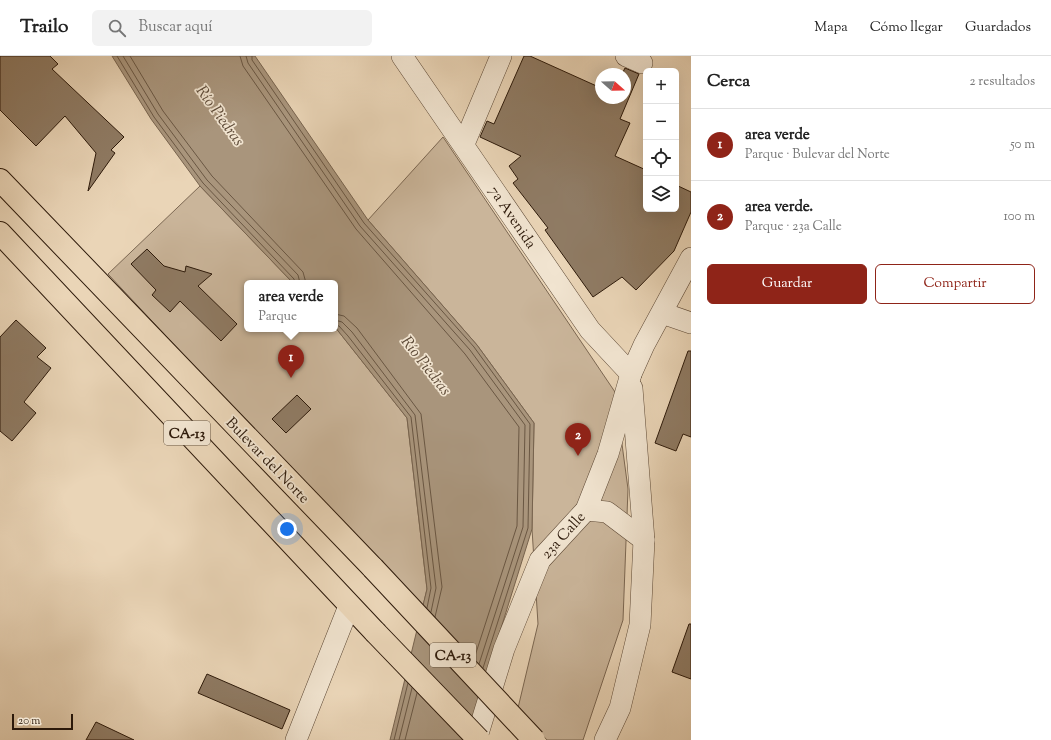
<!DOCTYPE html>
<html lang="es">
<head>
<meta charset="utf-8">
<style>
	:root { --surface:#fff; --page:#f2f2f2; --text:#222; --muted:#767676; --line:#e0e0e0; --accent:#8f2418 }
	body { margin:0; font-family:"Sorts Mill Goudy",serif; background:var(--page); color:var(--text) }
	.controls { position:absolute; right:12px; top:12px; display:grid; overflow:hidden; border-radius:6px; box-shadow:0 4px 16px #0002 }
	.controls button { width:36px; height:36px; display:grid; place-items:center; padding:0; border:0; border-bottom:1px solid var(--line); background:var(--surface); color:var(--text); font:20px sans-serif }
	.compass { position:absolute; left:595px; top:12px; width:36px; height:36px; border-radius:50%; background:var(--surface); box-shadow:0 4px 16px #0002; rotate:110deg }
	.scale { position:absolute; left:12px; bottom:10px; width:61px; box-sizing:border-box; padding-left:4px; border:2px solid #2c190a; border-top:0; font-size:11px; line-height:14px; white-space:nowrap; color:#2c190a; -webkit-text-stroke:3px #f1e4d0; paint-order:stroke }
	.you { position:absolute; left:287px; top:473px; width:14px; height:14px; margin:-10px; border:3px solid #fff; border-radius:50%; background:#1a73e8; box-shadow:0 0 0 6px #1a73e833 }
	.badge { display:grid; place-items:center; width:26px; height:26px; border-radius:50%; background:var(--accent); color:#fff; font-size:13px; font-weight:700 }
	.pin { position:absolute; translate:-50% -33px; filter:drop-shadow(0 1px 2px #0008) }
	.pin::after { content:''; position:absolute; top:21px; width:14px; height:12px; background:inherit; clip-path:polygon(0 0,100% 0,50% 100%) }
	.popup { position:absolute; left:244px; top:224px; width:94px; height:52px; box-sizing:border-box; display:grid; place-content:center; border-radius:6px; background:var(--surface); filter:drop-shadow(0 1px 3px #0005); font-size:13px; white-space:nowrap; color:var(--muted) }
	.popup b { font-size:15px; color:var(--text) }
	.popup::after { content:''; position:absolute; left:50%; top:100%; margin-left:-8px; border:8px solid transparent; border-top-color:var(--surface) }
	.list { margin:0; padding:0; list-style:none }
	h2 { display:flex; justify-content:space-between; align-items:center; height:52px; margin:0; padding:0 16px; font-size:17px }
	h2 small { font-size:13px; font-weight:400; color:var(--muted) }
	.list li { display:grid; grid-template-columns:26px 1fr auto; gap:12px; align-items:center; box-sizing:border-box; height:72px; padding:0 16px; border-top:1px solid var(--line) }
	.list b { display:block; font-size:15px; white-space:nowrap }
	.list p { margin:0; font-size:13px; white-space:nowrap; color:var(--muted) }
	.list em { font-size:13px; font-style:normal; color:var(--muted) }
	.actions { display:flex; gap:8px; padding:12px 16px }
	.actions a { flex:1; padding:9px 0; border:1px solid var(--accent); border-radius:6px; text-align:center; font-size:14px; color:var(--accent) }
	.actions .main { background:var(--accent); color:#fff }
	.icon { flex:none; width:22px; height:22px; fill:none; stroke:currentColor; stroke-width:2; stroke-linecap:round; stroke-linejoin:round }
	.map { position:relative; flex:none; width:691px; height:684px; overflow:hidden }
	header { display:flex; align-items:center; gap:24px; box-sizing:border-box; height:56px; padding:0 20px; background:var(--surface); border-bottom:1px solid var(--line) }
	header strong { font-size:19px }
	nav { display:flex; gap:22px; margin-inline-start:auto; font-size:14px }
	.search { width:280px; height:36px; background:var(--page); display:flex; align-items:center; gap:10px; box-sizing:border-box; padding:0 14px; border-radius:6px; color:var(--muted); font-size:15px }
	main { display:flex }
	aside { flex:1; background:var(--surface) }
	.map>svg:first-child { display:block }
</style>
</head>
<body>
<header>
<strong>Trailo</strong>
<div class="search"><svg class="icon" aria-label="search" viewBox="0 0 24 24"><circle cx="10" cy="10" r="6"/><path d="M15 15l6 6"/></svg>Buscar aquí</div>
<nav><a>Mapa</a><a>Cómo llegar</a><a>Guardados</a></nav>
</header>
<main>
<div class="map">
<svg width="691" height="684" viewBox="0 0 691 684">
	<rect width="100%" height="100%" fill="#ead5b7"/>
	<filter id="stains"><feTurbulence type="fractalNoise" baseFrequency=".005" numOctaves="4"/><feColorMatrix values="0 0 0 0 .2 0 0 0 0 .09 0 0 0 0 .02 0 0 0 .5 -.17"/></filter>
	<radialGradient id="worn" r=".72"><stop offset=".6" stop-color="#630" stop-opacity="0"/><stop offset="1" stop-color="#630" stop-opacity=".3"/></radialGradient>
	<g fill="#cab59a" stroke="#7b6752">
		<polygon points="443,81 615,336 628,433 623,564 583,684 547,684 518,652 538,568 532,473 534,367 477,289 368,164"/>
		<polygon points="200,130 293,227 247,227 247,273 335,273 335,271 407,362 427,533 422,554 108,218"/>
	</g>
	<polygon fill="#a9957c" stroke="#77634e" points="112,0 255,0 368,164 477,289 534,367 532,473 466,684 390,684 427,533 407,362 335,271 335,227 293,227 200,130 151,63"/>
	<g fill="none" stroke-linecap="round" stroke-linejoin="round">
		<g stroke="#6a5743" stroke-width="1">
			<polyline points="117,0 154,61 203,127 294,223 295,227"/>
			<polyline points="123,0 158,58 207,124 298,219 300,227"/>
			<polyline points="130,0 163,55 212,120 303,216 306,227"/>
			<polyline points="240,0 243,10 356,173 465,298 519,371 517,470 474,603"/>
			<polyline points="246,0 248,7 360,170 470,294 525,369 523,471 479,608"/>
			<polyline points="252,0 252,4 364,167 474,291 530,368 528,472 483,612"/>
			<polyline points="335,258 344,260 357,272 421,358 442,531 435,561"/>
			<polyline points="335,264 342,266 352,276 415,359 436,532 431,556"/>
			<polyline points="335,269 339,270 348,280 411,361 431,532 427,552"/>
			<polyline points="394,684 408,627"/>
			<polyline points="399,684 412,632"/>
			<polyline points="405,684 417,637"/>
		</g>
	</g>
	<g fill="#8f7b64" stroke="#2c190a">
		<polygon points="0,0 50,0 58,8 52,13 124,81 111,94 115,97 88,135 96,97 65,60 36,90 0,54"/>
		<polygon points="524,0 530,0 601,32 601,42 625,42 625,18 622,18 625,12 639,18 620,63 630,67 615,100 646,114 646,153 676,153 676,129 691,136 691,156 674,195 636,234 622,221 593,241 545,174 548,172 513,127 518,123 509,110 521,100 480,81 487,65 494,68"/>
		<polygon points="147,193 164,210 185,216 186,210 212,218 198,230 237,268 221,285 180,245 170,256 152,239 156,234 131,208"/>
		<polygon points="16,264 46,292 37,301 51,312 24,346 36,357 12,385 0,375 0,281"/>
		<polygon points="688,295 691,295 691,381 683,378 676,395 655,387"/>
		<polygon points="297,339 311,353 286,377 272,363"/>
		<polygon points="689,568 691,568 691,623 672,616"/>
		<polygon points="207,618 290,654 282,673 198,637"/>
		<polygon points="96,666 134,684 86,684"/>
	</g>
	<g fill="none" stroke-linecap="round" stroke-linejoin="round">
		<defs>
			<g id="minor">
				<polyline points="402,0 590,274 631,318"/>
				<polyline points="626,0 642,7"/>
				<polyline points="464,88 501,0"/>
				<polyline points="662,257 691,267"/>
				<polyline points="586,454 607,456 644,484"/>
				<polyline points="296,684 349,550"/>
				<polyline points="476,684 504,593 540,504 586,454 608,398 631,318 644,289 691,202"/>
				<polyline points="605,684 620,652 640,569 644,484 632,332"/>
			</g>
			<g id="highway">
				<polyline points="0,124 373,512"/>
				<polyline points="0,177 375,576"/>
			</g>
		</defs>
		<use href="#minor" stroke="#5c4835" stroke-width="22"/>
		<use href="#highway" stroke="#2c190a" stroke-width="24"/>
		<use href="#minor" stroke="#f1e4d0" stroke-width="21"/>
		<use href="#highway" stroke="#ead5b7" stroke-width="22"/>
		<defs>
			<g id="highway-bridge">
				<polyline points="373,512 534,684"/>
				<polyline points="375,576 479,684"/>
			</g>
		</defs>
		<use href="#highway-bridge" stroke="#2c190a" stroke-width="24" stroke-linecap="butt"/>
		<use href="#highway-bridge" stroke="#ead5b7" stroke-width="22"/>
	</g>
	<g text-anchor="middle" stroke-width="3.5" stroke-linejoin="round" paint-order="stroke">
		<g fill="#f1e4d0" stroke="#675645" stroke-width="1">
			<rect x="164" y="365" width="46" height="24" rx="3"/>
			<rect x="430" y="587" width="46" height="24" rx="3"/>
		</g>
		<g font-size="14" font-weight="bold" fill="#2c190a">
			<text x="187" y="382">CA-13</text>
			<text x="453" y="604">CA-13</text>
		</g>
		<g font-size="15" fill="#2c190a" stroke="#f1e4d0">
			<text transform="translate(513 161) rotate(56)" y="5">7a Avenida</text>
			<text transform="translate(268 404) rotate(46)" y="5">Bulevar del Norte</text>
			<text transform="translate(563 479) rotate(-48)" y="5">23a Calle</text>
		</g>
		<g font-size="16" font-style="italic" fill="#5e4b38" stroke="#f1e4d0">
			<text transform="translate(221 59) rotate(54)" y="6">Río Piedras</text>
			<text transform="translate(427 309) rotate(52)" y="6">Río Piedras</text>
		</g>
	</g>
	<rect width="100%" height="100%" filter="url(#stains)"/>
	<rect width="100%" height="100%" fill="url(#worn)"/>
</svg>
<div class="controls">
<button>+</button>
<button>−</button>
<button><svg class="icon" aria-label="locate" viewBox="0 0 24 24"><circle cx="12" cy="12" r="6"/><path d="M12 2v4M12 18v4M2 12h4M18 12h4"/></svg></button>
<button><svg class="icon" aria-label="layers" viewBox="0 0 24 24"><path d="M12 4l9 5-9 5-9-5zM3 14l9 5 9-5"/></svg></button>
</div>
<svg class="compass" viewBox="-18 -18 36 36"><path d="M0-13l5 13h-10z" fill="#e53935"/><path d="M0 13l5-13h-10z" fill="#767676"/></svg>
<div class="scale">20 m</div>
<div class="you"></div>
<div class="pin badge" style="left:291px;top:322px">1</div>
<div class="popup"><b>area verde</b>Parque</div>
<div class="pin badge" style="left:578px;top:400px">2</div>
</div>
<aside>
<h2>Cerca<small>2 resultados</small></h2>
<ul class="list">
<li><span class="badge">1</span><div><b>area verde</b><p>Parque · Bulevar del Norte</p></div><em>50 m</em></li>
<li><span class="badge">2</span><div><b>area verde.</b><p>Parque · 23a Calle</p></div><em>100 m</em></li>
</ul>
<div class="actions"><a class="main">Guardar</a><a>Compartir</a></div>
</aside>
</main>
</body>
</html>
